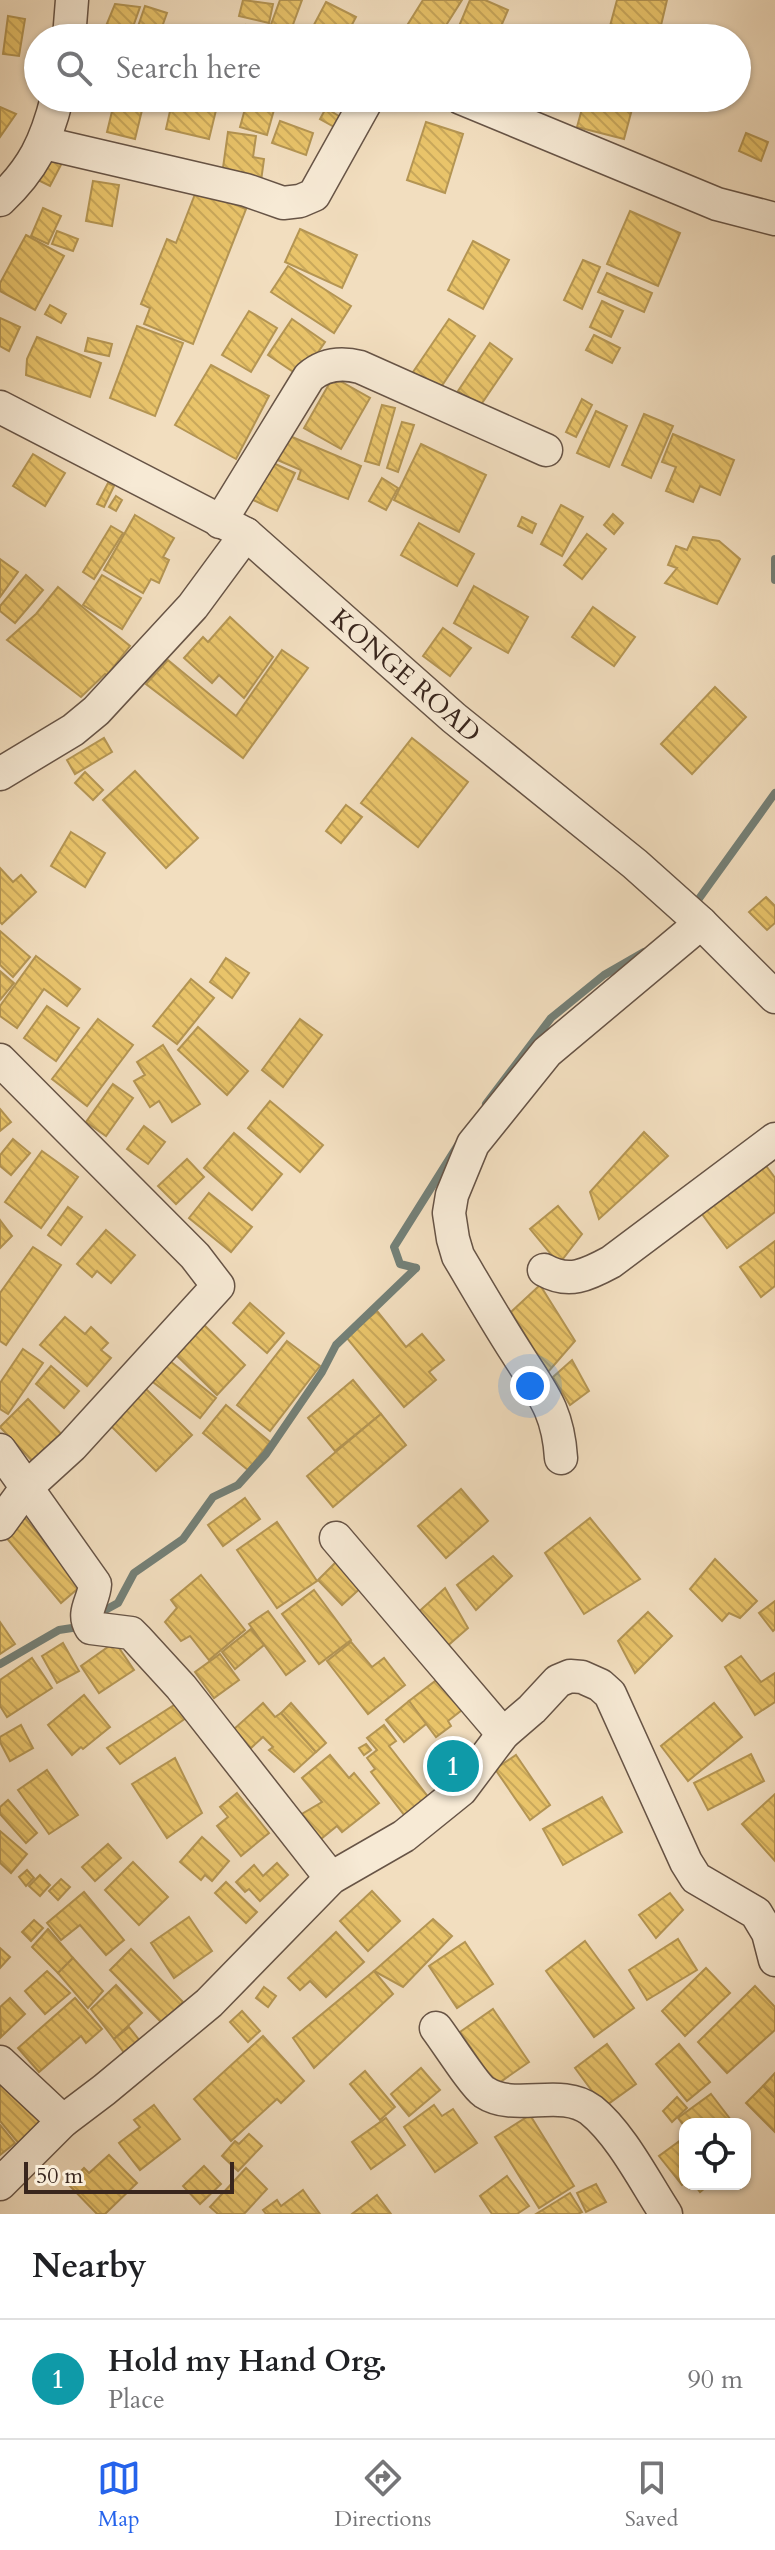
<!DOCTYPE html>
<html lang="en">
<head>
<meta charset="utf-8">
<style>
	:root { --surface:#fff; --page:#f6f6f6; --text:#202124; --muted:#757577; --line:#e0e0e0; --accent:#2563eb }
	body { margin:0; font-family:Cardo,serif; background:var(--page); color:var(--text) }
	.controls { position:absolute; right:24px; bottom:24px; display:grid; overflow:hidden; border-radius:16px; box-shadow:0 2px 6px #0004 }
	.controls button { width:72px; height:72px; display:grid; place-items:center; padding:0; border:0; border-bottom:2px solid var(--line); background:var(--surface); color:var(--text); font:40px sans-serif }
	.scale { position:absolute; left:24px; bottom:20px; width:210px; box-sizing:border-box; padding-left:8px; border:4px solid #39261d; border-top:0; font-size:22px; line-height:28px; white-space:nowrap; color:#39261d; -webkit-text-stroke:6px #f7ead5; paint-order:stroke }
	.you { position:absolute; left:530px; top:1386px; width:28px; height:28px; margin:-20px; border:6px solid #fff; border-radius:50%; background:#1a73e8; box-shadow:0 0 0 12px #1a73e833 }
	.badge { display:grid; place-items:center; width:52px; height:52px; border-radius:50%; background:var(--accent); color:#fff; font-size:26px; font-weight:700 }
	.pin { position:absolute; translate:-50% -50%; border:4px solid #fff; box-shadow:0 2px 8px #0006 }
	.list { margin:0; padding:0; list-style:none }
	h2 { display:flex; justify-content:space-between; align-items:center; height:104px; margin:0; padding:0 32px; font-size:34px }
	h2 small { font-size:26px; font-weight:400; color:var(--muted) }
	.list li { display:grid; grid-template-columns:52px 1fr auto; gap:24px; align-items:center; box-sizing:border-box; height:120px; padding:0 32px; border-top:2px solid var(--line) }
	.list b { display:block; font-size:30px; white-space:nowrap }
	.list p { margin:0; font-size:26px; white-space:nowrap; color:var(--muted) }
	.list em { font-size:26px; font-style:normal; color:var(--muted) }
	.icon { flex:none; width:44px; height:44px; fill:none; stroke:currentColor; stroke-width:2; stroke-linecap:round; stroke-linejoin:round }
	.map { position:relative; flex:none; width:775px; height:2214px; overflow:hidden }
	.search { position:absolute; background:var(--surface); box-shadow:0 2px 6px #0004; left:24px; right:24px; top:24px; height:88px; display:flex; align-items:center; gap:20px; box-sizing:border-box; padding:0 28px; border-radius:44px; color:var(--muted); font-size:30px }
	.sheet { height:224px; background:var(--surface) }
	nav { display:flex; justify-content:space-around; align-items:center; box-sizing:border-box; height:112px; border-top:2px solid var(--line); background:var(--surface); font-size:22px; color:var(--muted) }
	nav a { display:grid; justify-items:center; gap:4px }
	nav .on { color:var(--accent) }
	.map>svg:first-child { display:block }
</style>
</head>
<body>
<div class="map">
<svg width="775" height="2214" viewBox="0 0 775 2214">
	<defs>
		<pattern id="homes-back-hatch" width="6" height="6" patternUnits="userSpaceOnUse" patternTransform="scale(2)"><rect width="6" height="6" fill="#e9c46a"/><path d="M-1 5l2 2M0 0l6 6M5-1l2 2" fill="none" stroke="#c9a85b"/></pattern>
		<pattern id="shops-back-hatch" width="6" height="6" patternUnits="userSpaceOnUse" patternTransform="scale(2)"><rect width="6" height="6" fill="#e76f51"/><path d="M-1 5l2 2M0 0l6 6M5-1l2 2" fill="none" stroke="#bc5b43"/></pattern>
	</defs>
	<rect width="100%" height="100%" fill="#f2debf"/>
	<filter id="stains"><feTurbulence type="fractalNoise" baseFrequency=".0025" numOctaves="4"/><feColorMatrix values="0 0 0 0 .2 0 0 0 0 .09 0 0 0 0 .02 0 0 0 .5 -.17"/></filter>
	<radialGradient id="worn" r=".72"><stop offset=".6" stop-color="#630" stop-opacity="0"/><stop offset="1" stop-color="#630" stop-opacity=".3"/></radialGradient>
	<g fill="url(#homes-back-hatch)" stroke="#b49553" stroke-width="2">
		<polygon points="243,0 273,4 269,23 239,16"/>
		<polygon points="280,0 302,0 288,38 266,38"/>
		<polygon points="423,0 462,0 438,38 413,38 403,32"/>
		<polygon points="470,0 485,0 508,10 496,38 454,38"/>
		<polygon points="617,0 667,0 658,38 610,26"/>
		<polygon points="326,2 356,17 345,38 307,38"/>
		<polygon points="115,4 140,7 129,38 101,38"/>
		<polygon points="145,6 167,13 158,38 134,38"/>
		<polygon points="8,16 25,19 19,56 3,54"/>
		<polygon points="246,25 261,30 258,38 242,38"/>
		<polygon points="396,29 410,38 390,38"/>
		<polygon points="173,98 217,106 209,139 166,129"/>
		<polygon points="248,98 277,99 267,135 240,127"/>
		<polygon points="585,98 635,98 624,139 577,127"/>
		<polygon points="115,99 143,106 135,139 107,132"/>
		<polygon points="0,107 16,114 0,137"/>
		<polygon points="326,108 342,118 336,128 320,119"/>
		<polygon points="280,121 313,133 306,155 272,143"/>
		<polygon points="426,122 463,134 445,193 407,180"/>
		<polygon points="228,132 256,136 253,157 264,159 261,181 222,175"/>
		<polygon points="746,133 768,142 761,161 739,151"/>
		<polygon points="50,156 62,163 50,186 38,180"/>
		<polygon points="93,181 119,185 112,226 86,221"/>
		<polygon points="197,189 246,209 193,344 144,324 150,308 141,304 167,239 176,243"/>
		<polygon points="43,208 61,216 48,244 31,236"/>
		<polygon points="630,211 680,233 658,286 607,264"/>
		<polygon points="300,229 357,255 342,288 285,262"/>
		<polygon points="57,231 78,239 73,251 52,244"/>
		<polygon points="26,235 64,256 35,310 0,291 0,283"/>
		<polygon points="473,241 509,260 483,309 448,290"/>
		<polygon points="583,260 600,267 582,309 564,300"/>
		<polygon points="288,266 351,306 334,333 271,292"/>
		<polygon points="607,273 652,293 644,312 598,292"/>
		<polygon points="602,301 623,311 611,337 590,327"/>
		<polygon points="50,305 66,314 61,323 45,314"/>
		<polygon points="249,311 277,328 251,372 222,355"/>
		<polygon points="0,318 20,327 9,351 0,346"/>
		<polygon points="292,319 325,342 301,377 268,355"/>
		<polygon points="449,319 475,336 437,393 411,375"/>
		<polygon points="137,326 183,343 155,416 110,398"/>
		<polygon points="594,335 620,348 612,363 586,350"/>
		<polygon points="37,337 101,363 90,397 26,375 27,359"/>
		<polygon points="88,338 112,344 109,356 85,351"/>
		<polygon points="490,343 512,359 480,406 458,391"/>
		<polygon points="211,365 269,396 236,459 175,425"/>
		<polygon points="333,377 370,398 341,449 304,428"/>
		<polygon points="582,399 592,405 576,437 566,432"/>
		<polygon points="382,405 395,408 379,465 365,461"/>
		<polygon points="596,411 627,426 609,467 577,453"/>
		<polygon points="644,414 673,426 651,478 622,465"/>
		<polygon points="402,422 414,425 398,472 387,468"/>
		<polygon points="285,434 361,466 348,499 298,479 301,470 275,459"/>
		<polygon points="673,434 734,460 720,495 700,486 693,502 666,491 676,467 662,462"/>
		<polygon points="421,444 486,475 459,532 394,500"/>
		<polygon points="33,454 65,473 45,506 13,486"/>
		<polygon points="271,462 295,473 277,511 253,500"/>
		<polygon points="382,478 398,488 386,510 369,501"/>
		<polygon points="108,483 114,486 104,507 97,504"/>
		<polygon points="116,496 122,500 116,511 109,507"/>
		<polygon points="561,505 583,517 562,556 541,544"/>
		<polygon points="613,514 623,523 614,534 604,525"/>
		<polygon points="135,515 174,538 163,557 169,560 159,583 151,579 143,593 104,570"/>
		<polygon points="522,517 536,524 532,533 518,526"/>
		<polygon points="419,523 474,554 457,586 401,555"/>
		<polygon points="111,526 123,533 94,579 83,572"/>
		<polygon points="587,534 606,549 582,579 564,565"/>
		<polygon points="693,537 719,541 740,559 717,604 665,583 677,568 668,565 676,546 687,550"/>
		<polygon points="0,559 18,572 0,597"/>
		<polygon points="26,575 43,590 15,623 0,611 0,606"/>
		<polygon points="102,575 141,598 122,629 83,605"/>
		<polygon points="474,586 528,617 508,653 454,623"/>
		<polygon points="58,587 130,646 107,675 105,674 81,697 7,640 36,614"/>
		<polygon points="593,607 635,637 614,666 572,637"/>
		<polygon points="230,617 273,657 244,698 219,675 212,683 184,658 203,637 208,642"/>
		<polygon points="443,628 471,648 450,676 423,656"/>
		<polygon points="282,650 308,668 243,758 146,684 168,660 236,716"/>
		<polygon points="715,687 746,717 692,774 661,744"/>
		<polygon points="104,738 112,752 75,774 67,760"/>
		<polygon points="412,738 468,782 418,847 361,803"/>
		<polygon points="135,771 198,838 166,868 103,800"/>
		<polygon points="85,772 103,790 93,800 75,783"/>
		<polygon points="346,805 362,817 341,843 326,831"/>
		<polygon points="71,832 105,853 85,887 51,866"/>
		<polygon points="0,868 13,882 21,875 36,892 2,924 0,922"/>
		<polygon points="766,897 775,906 775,923 767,930 749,912"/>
		<polygon points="0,931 30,957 13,977 0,965"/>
		<polygon points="36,956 80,989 67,1006 44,989 17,1028 0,1016 0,1006"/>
		<polygon points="226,958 249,973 232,998 210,982"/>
		<polygon points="0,971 14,983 0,1000"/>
		<polygon points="191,979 214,998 177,1044 153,1026"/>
		<polygon points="47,1006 79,1028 56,1061 24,1038"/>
		<polygon points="98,1019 133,1045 87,1106 52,1079"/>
		<polygon points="300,1019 322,1035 283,1087 262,1070"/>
		<polygon points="198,1027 248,1071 227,1095 178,1050"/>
		<polygon points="163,1045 200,1104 172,1122 159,1101 150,1107 134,1081 145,1075 137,1062"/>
		<polygon points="113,1084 133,1098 106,1136 86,1122"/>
		<polygon points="270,1101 323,1145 300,1172 248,1128"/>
		<polygon points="0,1109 11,1122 0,1131"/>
		<polygon points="144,1126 165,1142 148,1164 127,1149"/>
		<polygon points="644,1132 668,1156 599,1219 590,1192"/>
		<polygon points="234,1133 282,1174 252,1210 204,1168"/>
		<polygon points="13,1139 30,1153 11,1175 0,1166 0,1155"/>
		<polygon points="42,1151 78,1177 41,1228 5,1202"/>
		<polygon points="187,1159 204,1177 176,1204 158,1186"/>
		<polygon points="764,1163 775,1178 775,1212 727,1248 699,1210"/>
		<polygon points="209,1193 252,1227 231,1252 189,1218"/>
		<polygon points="558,1206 582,1234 559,1264 530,1229"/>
		<polygon points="68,1207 82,1217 61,1245 48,1235"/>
		<polygon points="0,1220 12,1236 0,1248"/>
		<polygon points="106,1230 135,1255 111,1283 97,1271 92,1277 77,1264"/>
		<polygon points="775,1241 775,1286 761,1297 740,1267"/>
		<polygon points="33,1247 61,1265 6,1345 0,1341 0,1293"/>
		<polygon points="540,1285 575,1341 548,1372 511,1312"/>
		<polygon points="250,1303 284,1333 267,1353 233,1323"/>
		<polygon points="377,1311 406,1347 422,1334 444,1360 429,1372 436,1380 404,1407 346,1337"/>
		<polygon points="65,1317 85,1334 91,1327 108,1343 101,1350 111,1358 87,1386 40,1345"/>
		<polygon points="198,1319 245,1365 217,1395 170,1349"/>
		<polygon points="287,1341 320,1366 270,1431 237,1405"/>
		<polygon points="23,1349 43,1363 8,1414 0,1409 0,1383"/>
		<polygon points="165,1357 216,1398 200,1418 149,1379"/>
		<polygon points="572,1360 589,1391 570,1405 553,1377"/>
		<polygon points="51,1366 79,1391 64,1408 36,1384"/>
		<polygon points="353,1380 381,1414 335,1451 308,1418"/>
		<polygon points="145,1388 192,1435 156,1471 109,1424"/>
		<polygon points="28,1399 66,1439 37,1466 0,1427"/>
		<polygon points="226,1405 270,1442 248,1470 203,1433"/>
		<polygon points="381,1414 406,1445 333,1507 307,1476"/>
		<polygon points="461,1489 488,1521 446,1558 418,1526"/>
		<polygon points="245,1498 260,1519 223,1546 208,1525"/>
		<polygon points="25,1518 81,1586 61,1603 4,1535"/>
		<polygon points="590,1518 640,1579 584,1614 545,1553"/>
		<polygon points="277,1522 317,1581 277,1608 237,1550"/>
		<polygon points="493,1556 512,1576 476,1610 457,1585"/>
		<polygon points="340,1558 365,1584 342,1605 318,1580"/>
		<polygon points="715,1559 757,1601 740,1618 729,1613 722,1621 690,1589"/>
		<polygon points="201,1575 245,1630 209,1660 190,1636 181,1641 165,1622 177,1608 171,1600"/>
		<polygon points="445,1588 468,1628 445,1648 415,1615"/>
		<polygon points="314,1590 351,1640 319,1664 282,1614"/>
		<polygon points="775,1601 775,1629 773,1631 759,1613"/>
		<polygon points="268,1611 305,1661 286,1675 249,1624"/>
		<polygon points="648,1612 672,1636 635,1673 618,1641"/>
		<polygon points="0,1622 15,1644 0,1654"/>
		<polygon points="251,1629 264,1645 235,1669 222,1652"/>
		<polygon points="115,1642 134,1670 99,1693 81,1666"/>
		<polygon points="351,1642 372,1667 384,1658 405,1685 368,1714 327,1661"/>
		<polygon points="63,1643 79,1671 57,1683 42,1656"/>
		<polygon points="220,1654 239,1680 214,1698 195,1672"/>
		<polygon points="741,1656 761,1682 775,1673 775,1702 755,1715 725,1667"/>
		<polygon points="32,1658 52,1688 7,1717 0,1706 0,1680"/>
		<polygon points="443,1675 467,1706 448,1721 451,1726 436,1737 409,1701"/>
		<polygon points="84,1695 110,1727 83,1749 81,1747 72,1755 48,1725"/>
		<polygon points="182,1700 189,1716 120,1764 107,1748"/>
		<polygon points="409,1701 426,1724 404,1742 386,1720"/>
		<polygon points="263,1703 275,1717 281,1713 316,1752 294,1772 269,1750 273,1747 263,1737 251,1748 234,1729"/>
		<polygon points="291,1703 326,1743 316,1752 281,1713"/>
		<polygon points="714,1703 742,1737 688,1781 661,1746"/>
		<polygon points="21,1725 33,1748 10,1761 0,1742 0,1737"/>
		<polygon points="384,1725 396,1741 389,1746 429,1798 405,1816 371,1772 375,1769 367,1758 377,1750 367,1738"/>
		<polygon points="366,1744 371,1750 364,1755 359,1748"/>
		<polygon points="751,1754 764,1781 708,1810 694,1783"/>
		<polygon points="330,1755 349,1778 354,1773 379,1803 342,1832 337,1826 316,1843 295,1818 322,1802 302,1778"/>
		<polygon points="516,1755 550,1805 530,1820 495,1769"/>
		<polygon points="175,1758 202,1813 167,1838 132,1784"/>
		<polygon points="47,1770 78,1815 49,1834 18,1790"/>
		<polygon points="237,1793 269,1833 241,1856 217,1826 228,1817 220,1807"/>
		<polygon points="775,1794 775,1861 742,1824"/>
		<polygon points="602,1797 622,1832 563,1865 543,1829"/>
		<polygon points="8,1800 37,1833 26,1843 0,1814 0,1807"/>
		<polygon points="0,1831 27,1854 11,1873 0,1863"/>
		<polygon points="202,1837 229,1861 212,1881 205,1875 201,1880 180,1862"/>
		<polygon points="108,1844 121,1858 95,1881 82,1867"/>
		<polygon points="133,1862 168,1897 139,1925 105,1890"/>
		<polygon points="277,1863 288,1875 260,1901 249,1889 245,1892 236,1882 254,1865 263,1876"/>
		<polygon points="27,1870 34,1878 26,1886 19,1877"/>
		<polygon points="40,1875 50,1885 40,1896 29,1886"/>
		<polygon points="61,1879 70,1887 58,1900 49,1891"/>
		<polygon points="226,1882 257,1912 246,1923 215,1893"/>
		<polygon points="372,1891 400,1921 368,1951 340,1921"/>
		<polygon points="84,1892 124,1940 106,1955 80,1925 61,1940 47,1923"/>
		<polygon points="670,1893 683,1910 656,1938 639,1915"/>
		<polygon points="189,1917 212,1951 174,1978 151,1943"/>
		<polygon points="433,1919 452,1936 403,1987 374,1971"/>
		<polygon points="34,1920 43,1928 31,1941 22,1932"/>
		<polygon points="48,1929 73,1958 58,1973 32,1947"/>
		<polygon points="336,1932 364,1962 326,1997 310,1981 300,1990 288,1978"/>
		<polygon points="678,1939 697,1970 647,2000 629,1970"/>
		<polygon points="585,1941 634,2008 594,2037 546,1971"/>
		<polygon points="465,1942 493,1984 457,2008 429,1966"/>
		<polygon points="0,1948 10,1957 0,1968"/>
		<polygon points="131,1949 183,2002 162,2023 110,1970"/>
		<polygon points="73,1958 103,1991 88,2008 58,1973"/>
		<polygon points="706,1968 730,1993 685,2036 662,2011"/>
		<polygon points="47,1971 70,1993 45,2014 25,1991"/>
		<polygon points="374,1971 393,1994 314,2068 293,2038"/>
		<polygon points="116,1985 142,2013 114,2039 91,2009"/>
		<polygon points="755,1986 775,2007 775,2030 727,2073 698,2042"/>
		<polygon points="264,1987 276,1996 268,2007 256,1998"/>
		<polygon points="10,1998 25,2014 1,2037 0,2007"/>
		<polygon points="75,1998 102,2029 86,2043 81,2036 39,2072 18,2048"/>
		<polygon points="493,2009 529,2062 496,2085 460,2032"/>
		<polygon points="242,2011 260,2031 248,2042 230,2022"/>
		<polygon points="129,2027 140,2041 125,2054 114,2039"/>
		<polygon points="263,2036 304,2081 281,2103 277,2099 231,2141 194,2099"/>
		<polygon points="607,2044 636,2084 604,2107 575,2068"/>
		<polygon points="679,2044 710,2082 687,2101 656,2064"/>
		<polygon points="421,2068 440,2090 409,2116 391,2094"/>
		<polygon points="365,2071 395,2107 380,2120 350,2084"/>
		<polygon points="775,2073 775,2098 763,2086"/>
		<polygon points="0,2083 47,2121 20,2145 0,2121"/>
		<polygon points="763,2086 775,2098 775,2132 746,2103"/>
		<polygon points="711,2094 734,2124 685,2124 685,2127 678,2118"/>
		<polygon points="677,2097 687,2108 672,2122 663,2111"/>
		<polygon points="154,2105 180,2139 140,2170 119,2143 140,2127 134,2120"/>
		<polygon points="434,2105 442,2116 453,2109 477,2143 435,2172 404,2127"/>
		<polygon points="530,2115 574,2186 539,2208 495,2137"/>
		<polygon points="386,2118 405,2145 371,2169 352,2142"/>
		<polygon points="0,2125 15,2143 0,2155"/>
		<polygon points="249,2134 262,2146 238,2171 222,2156 235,2141 239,2144"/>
		<polygon points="685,2137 685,2183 682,2185 659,2156"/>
		<polygon points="109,2155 137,2183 105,2214 97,2214 68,2184 84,2168 89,2173"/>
		<polygon points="204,2166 221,2184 200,2204 183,2186"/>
		<polygon points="246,2168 267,2189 244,2214 218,2214 210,2207"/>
		<polygon points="507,2176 529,2206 517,2214 492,2214 480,2196"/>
		<polygon points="596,2184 606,2202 586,2212 577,2193"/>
		<polygon points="694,2184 710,2184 700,2192"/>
		<polygon points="303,2190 320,2214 266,2214 263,2210 277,2200 281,2206"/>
		<polygon points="570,2193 582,2212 578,2214 536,2214"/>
		<polygon points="377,2195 391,2214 352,2214"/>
	</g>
	<polygon fill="url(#shops-back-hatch)" stroke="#b35941" stroke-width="2" points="454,1752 465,1760 448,1786 437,1779"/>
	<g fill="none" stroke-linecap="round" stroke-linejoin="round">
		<g stroke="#748077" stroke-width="8">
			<polyline points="775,559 775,580"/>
			<polyline points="698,900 775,793"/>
			<polyline points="486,1104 551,1018 604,975 644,952"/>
			<polyline points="416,1268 400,1264 394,1247 458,1145"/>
			<polyline points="96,1615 118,1603 134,1573 183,1539 213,1497 238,1485 266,1454 322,1372 336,1345 416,1268"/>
			<polyline points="0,1664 59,1630 72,1628 81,1623"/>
		</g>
		<defs>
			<g id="minor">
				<polyline points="69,38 72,0"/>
				<polyline points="461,98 717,204 775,219"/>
				<polyline points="44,143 246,190 283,203 300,201 314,195 368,98"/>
				<path d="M0 200C33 169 46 142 57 98"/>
				<polyline points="0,407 246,534 454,718 635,864 701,923 775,997"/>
				<path d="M220 522 309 377C324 364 341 362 360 367L546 450"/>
				<polyline points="0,774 73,730 96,711 193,606 246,534"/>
				<polyline points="0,1060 195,1256 218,1286 72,1446 27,1487 0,1524"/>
				<path d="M544 1270C569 1284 587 1275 611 1262L775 1139"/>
				<path d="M0 1450 95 1584C94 1601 81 1612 91 1628L131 1633 137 1639 181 1687 331 1878"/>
				<path d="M561 1458C558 1409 541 1392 516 1352 496 1321 477 1288 458 1256L453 1239 449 1213 452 1195 473 1144 547 1052 701 923"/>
				<polyline points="336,1538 503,1734"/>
				<path d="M436 2028C446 2041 474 2085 484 2092 516 2113 560 2087 591 2110 621 2134 645 2182 666 2214"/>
				<polyline points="0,2062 63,2121"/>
				<polyline points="0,2184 63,2121 104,2090 209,2003 331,1878 404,1836 461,1790 503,1734 532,1709 558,1681 570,1676 582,1677 600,1685 610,1694 686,1862 696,1878 756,1913 768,1933 775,1960"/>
			</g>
		</defs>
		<use href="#minor" stroke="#675446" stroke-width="35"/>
		<use href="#minor" stroke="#f7ead5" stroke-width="32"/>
	</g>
	<g text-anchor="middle" stroke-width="8" stroke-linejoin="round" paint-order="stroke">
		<g font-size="26" fill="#39261d" stroke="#f7ead5">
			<text transform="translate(406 675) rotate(41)" y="9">KONGE ROAD</text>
		</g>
	</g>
	<rect width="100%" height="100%" filter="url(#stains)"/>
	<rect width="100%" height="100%" fill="url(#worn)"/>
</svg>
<div class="controls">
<button><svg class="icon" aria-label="locate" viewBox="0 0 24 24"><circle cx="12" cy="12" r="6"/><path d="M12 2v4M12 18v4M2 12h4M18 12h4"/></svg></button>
</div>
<div class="scale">50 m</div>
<div class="you"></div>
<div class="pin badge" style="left:453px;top:1766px;background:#0f9aa8">1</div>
<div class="search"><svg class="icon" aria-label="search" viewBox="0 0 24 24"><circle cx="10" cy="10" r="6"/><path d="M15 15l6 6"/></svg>Search here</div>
</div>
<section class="sheet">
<h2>Nearby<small></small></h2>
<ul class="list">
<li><span class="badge" style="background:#0f9aa8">1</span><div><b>Hold my Hand Org.</b><p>Place</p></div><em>90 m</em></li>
</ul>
</section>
<nav>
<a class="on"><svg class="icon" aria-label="map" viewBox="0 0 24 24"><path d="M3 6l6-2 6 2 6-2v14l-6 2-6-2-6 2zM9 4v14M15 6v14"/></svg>Map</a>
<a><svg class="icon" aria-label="directions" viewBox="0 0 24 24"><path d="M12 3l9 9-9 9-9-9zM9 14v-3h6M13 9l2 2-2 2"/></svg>Directions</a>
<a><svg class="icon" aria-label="saved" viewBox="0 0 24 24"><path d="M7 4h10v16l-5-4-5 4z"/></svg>Saved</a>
</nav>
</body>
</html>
